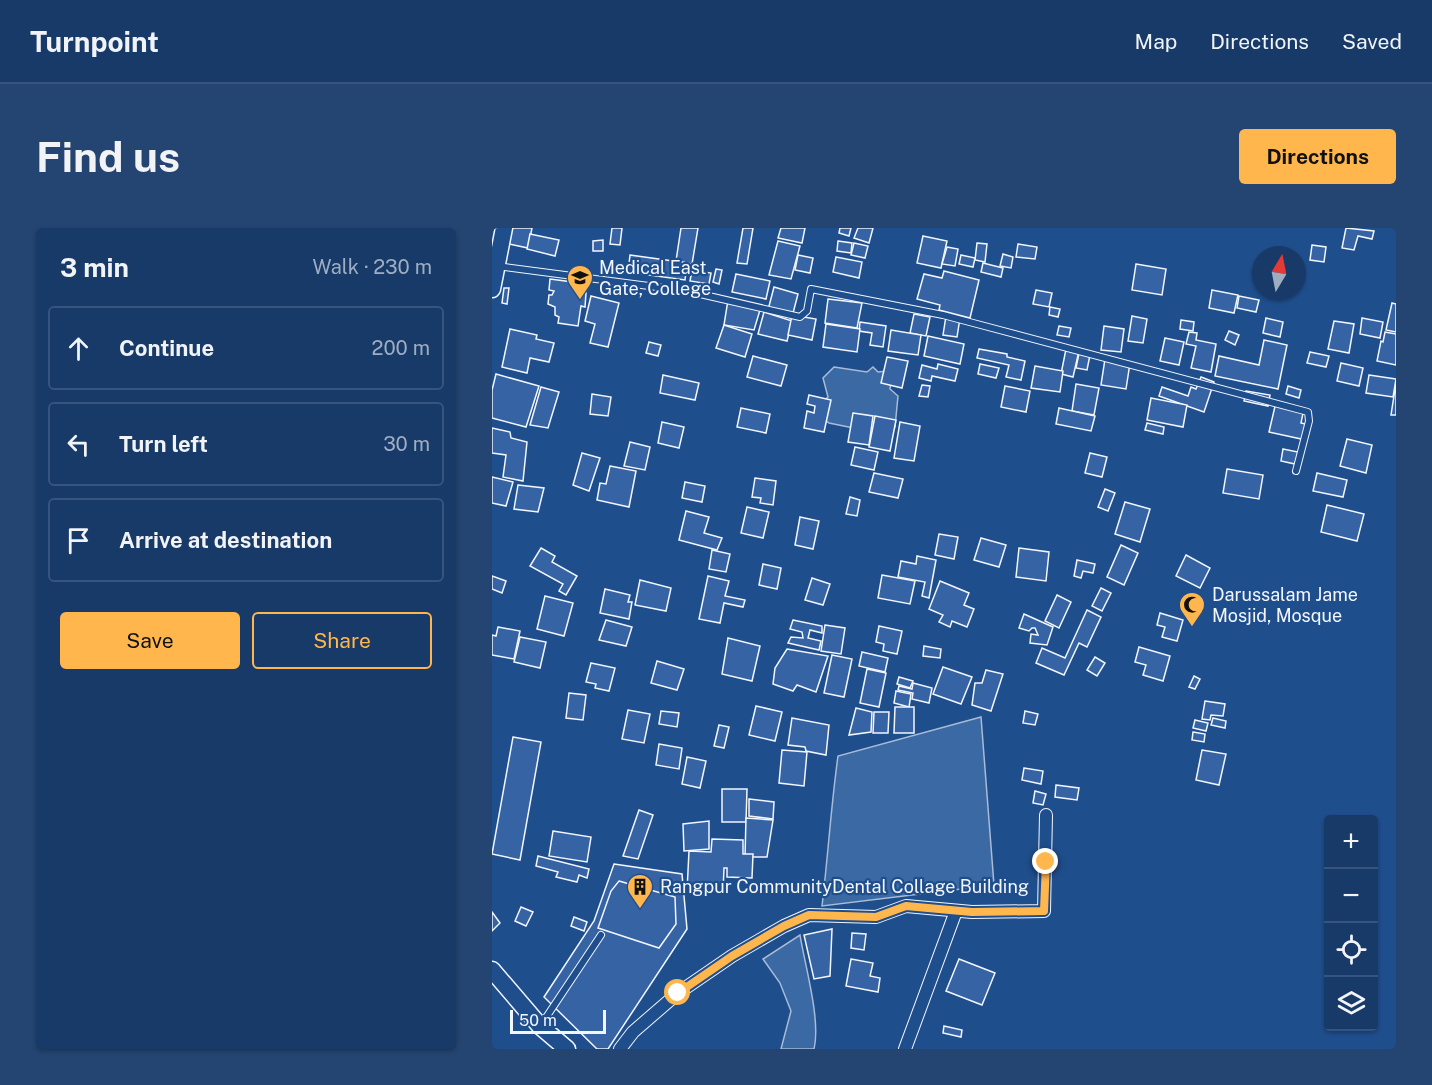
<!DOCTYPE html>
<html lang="en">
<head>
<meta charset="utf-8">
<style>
	:root { --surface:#173a69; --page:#244571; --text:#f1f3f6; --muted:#9eadc0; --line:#36547d; --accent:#ffb74d }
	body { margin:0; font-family:"Public Sans",sans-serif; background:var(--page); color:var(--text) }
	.controls { position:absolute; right:18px; bottom:18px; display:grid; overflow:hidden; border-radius:6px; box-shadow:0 2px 4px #0004 }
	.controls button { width:54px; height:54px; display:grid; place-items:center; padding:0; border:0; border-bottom:2px solid var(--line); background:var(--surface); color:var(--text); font:30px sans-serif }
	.compass { position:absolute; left:760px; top:18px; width:54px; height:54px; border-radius:50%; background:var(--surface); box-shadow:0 2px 4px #0004; rotate:10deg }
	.scale { position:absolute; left:18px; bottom:15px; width:96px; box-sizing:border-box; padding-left:6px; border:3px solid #f2f6ff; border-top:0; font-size:16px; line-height:21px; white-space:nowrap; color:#f2f6ff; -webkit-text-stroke:4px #1f4e8c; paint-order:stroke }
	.stop { position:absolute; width:18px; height:18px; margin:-14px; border:4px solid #ffb74d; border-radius:50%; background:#fff }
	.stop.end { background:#ffb74d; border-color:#fff; box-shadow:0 2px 6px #0008 }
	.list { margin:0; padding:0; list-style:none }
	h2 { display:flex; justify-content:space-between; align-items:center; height:78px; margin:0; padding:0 24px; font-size:26px }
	h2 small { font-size:20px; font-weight:400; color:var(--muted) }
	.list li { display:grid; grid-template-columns:39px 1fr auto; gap:18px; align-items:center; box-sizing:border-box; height:84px; margin:0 12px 12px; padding:0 12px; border:2px solid var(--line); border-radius:6px }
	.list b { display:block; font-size:22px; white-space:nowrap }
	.list em { font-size:20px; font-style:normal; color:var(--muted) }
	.actions { display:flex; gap:12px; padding:18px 24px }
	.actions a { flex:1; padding:14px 0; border:2px solid var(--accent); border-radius:6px; text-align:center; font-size:21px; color:var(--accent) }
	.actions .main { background:var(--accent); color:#111 }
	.icon { flex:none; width:33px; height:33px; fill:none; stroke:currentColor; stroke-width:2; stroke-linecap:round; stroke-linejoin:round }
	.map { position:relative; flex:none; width:904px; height:821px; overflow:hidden; border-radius:6px }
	header { display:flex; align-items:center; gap:36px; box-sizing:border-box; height:84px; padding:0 30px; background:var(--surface); border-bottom:2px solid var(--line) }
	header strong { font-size:28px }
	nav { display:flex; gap:33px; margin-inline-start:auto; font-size:21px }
	.intro { display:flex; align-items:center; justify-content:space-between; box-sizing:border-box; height:144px; padding:0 36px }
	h1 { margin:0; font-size:42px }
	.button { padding:15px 27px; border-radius:6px; background:var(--accent); color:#111; font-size:21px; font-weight:700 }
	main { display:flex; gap:36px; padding:0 36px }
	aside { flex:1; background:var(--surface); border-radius:6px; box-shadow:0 2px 4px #0004 }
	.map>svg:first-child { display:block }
</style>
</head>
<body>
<header>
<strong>Turnpoint</strong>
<nav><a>Map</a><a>Directions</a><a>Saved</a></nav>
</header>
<div class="intro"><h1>Find us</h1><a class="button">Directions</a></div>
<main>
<aside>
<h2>3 min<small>Walk · 230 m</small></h2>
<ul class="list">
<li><svg class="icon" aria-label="ahead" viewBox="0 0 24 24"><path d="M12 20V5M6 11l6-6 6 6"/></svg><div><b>Continue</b></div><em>200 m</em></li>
<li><svg class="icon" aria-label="left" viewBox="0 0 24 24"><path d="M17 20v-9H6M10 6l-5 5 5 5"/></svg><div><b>Turn left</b></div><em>30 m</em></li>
<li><svg class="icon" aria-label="arrive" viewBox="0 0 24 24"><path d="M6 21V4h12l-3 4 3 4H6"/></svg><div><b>Arrive at destination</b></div></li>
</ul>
<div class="actions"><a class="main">Save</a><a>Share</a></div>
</aside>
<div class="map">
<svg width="904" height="821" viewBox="0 0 904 821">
	<rect width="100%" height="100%" fill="#1f4e8c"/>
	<g fill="#3b69a3" stroke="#a8bbd7" stroke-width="1.5">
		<polygon points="342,139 375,144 381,139 386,144 395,143 399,154 398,161 406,168 403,199 400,205 386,205 337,195 332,191 332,172 336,169 331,150"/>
		<path d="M489 489 502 657 330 678C336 628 339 578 346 528Z"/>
		<path d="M308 707C313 738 329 792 322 821H289L299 783 288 755 271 731Z"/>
	</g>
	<g fill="#3563a3" stroke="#f2f6ff" stroke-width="1.5">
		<polygon points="15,0 40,0 36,20 12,15"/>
		<polygon points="120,0 130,0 128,17 118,16"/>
		<polygon points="189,0 206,0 200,36 184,33"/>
		<polygon points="251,0 261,0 255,36 245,35"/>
		<polygon points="289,0 313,0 310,15 286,10"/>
		<polygon points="348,0 359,0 357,8 347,5"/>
		<polygon points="366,0 381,0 377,15 362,10"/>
		<polygon points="854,0 882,3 880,11 866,8 862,22 850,20"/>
		<polygon points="38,6 67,12 63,28 35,21"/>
		<polygon points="431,8 455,13 449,40 425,35"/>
		<polygon points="111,12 111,23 101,23 101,13"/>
		<polygon points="286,13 308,18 299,51 277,47"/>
		<polygon points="346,13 360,15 359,25 345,23"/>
		<polygon points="362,15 376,18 373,30 359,27"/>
		<polygon points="485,15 495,16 493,34 483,32"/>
		<polygon points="526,16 545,19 543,31 524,29"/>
		<polygon points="820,17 834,19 832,34 818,32"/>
		<polygon points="455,19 466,21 463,38 450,36"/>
		<polygon points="511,26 521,29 519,40 508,38"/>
		<polygon points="138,27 195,35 193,52 136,44"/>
		<polygon points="306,27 321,30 318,45 303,42"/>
		<polygon points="469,27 483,30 481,39 467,36"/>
		<polygon points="344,29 370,34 367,50 341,44"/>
		<polygon points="491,35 511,40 509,49 489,44"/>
		<polygon points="644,36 674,41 670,67 640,62"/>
		<polygon points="224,41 230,42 227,56 221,54"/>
		<polygon points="200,42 219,45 217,56 198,53"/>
		<polygon points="452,43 487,52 478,90 447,82 448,77 425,71 432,46 450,50"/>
		<polygon points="244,46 278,53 274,71 240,64"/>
		<polygon points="58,51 88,55 86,65 94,65 93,79 89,78 86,98 66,95 67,89 63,87 63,79 56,76 57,67 60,67 62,63 57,62"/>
		<polygon points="282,59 306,66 300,89 276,82"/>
		<polygon points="12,60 17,60 15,76 10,75"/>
		<polygon points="544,62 560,65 557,79 541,76"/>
		<polygon points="720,62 746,67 742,85 717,80"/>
		<polygon points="99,68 127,75 116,119 98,115 103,96 93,93"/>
		<polygon points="747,68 767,72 764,84 745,80"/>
		<polygon points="336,71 370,75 365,100 333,95"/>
		<polygon points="236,72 268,82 262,102 232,97"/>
		<polygon points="900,75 904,76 904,104 894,102"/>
		<polygon points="558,79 568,81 566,89 557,87"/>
		<polygon points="272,84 300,93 295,113 266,106"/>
		<polygon points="422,86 438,89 434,108 418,105"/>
		<polygon points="300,87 324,91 320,112 296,107"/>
		<polygon points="454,88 468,90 465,109 451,107"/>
		<polygon points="640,88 655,91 651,115 636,113"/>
		<polygon points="774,90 791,94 788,109 771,105"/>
		<polygon points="870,90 891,94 888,110 868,106"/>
		<polygon points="689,92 702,94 701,103 688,101"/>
		<polygon points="842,93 862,96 857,125 836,121"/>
		<polygon points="368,94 394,98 391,119 378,117 380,105 367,103"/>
		<polygon points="334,96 368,101 365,124 331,119"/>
		<polygon points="232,97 260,106 253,129 224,120"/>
		<polygon points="567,98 579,100 577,109 565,107"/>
		<polygon points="612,98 632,101 629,124 609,122"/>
		<polygon points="18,101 45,107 44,111 62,115 57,134 38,130 35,145 10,139"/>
		<polygon points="399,102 429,107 426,127 396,123"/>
		<polygon points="737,103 747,107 743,117 733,112"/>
		<polygon points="697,104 705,105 704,112 724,116 719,144 699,140 704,118 694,116"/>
		<polygon points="893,104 904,106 904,137 885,133 889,113 891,114"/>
		<polygon points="436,108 472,116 468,136 432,128"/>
		<polygon points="673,110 692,114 687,137 668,133"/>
		<polygon points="772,112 795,117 786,161 723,148 727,128 767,137"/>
		<polygon points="157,114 169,117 166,128 154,125"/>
		<polygon points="487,121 515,126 515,129 533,133 529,152 514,149 517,137 485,130"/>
		<polygon points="574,121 587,123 581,149 569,146"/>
		<polygon points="818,124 837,128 834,139 815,135"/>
		<polygon points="587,125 598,127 595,142 584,140"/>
		<polygon points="261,128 295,137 289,158 255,149"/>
		<polygon points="395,129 416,133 410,160 389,155"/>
		<polygon points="613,131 638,135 634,161 609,157"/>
		<polygon points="849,135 871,140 867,158 845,153"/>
		<polygon points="446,136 466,141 463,153 440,148 439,153 427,150 430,137 445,141"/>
		<polygon points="488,136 507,140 504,150 486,146"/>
		<polygon points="543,138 571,143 568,164 539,160"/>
		<polygon points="4,146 47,158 34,199 0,190 0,162"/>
		<polygon points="171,147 207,155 203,172 168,165"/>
		<polygon points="877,147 904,151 901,169 874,165"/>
		<polygon points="709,149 722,154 712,184 667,168 670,159 696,168 699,159 704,161"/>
		<polygon points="904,155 904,187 899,187"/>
		<polygon points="584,156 607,160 602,187 580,183"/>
		<polygon points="430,157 438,158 436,169 427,168"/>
		<polygon points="513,158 538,163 534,184 509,179"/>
		<polygon points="796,158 809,162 807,170 794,166"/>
		<polygon points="49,159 67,164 56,200 38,197"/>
		<polygon points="754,163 778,167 776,178 752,173"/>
		<polygon points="100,166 119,169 116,188 98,186"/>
		<polygon points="317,167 339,172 332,204 312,200 315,183 322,185 323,178 315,176"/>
		<polygon points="659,170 695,177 691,199 655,192"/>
		<polygon points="784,174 812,180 809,195 817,197 814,212 777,204"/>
		<polygon points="249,180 278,186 274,205 245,199"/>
		<polygon points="567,180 603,188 599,203 564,196"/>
		<polygon points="361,185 381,188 377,217 356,214"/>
		<polygon points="383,188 404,192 398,223 377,219"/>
		<polygon points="170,194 192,199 187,220 166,215"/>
		<polygon points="408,194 428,198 422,233 402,230"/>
		<polygon points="655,195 672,199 671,206 653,202"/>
		<polygon points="0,200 18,204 19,210 35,214 31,253 11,249 14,227 0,225"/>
		<polygon points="855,211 880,217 874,245 848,238"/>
		<polygon points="138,214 158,219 153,242 132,238"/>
		<polygon points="363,219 386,224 382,242 359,237"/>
		<polygon points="791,221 806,224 803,236 789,233"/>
		<polygon points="90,225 108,230 97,263 81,257"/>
		<polygon points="598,225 615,229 610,249 593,245"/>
		<polygon points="118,238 144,243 137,279 105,272 108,255 114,256"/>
		<polygon points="735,241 771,247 767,271 731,265"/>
		<polygon points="382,245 411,251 406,270 377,264"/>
		<polygon points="825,245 855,252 851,269 821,263"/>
		<polygon points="0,249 21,254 14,278 0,275"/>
		<polygon points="263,250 284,253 281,277 268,275 269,270 260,269"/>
		<polygon points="193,254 213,258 210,274 190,270"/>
		<polygon points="26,257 52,260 46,284 22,281"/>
		<polygon points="613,261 623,265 616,283 606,279"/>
		<polygon points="358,269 368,272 365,288 354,286"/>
		<polygon points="633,274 658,281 648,314 623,306"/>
		<polygon points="835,277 872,286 865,313 829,304"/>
		<polygon points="255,279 277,284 271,310 249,305"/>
		<polygon points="194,283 217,289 212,305 230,310 225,322 187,312"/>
		<polygon points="308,289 327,293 321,321 303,317"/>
		<polygon points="447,306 466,309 462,331 443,327"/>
		<polygon points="489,310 514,317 507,339 482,332"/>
		<polygon points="629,317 646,325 632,357 615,349"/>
		<polygon points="49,320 63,328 60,334 85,348 74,367 67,363 71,356 38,338"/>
		<polygon points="527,320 557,324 554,353 524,349"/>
		<polygon points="220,322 238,326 234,344 217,341"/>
		<polygon points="694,327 718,340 708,360 684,348"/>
		<polygon points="425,328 444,332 437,370 430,368 433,354 406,349 409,333 424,336"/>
		<polygon points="585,332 603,336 601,345 591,343 589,350 582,348"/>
		<polygon points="271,336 289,340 285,361 267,357"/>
		<polygon points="390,347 423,353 418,376 386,370"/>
		<polygon points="0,348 14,353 10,365 0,361"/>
		<polygon points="216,348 237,353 233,368 253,372 251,379 232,375 228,395 207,391"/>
		<polygon points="320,350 338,356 331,377 313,372"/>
		<polygon points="148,352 179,360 174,383 143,377"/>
		<polygon points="448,353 477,365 472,377 482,381 475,399 460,393 458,399 447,394 451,387 437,381"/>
		<polygon points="609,360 619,365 610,383 600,378"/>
		<polygon points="113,361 138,367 136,374 140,374 137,391 108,385"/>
		<polygon points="565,367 579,374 567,400 553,393"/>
		<polygon points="53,368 81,375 72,408 45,401"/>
		<polygon points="595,382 609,389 595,419 587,415 572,447 544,435 550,420 573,430"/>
		<polygon points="668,385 691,392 685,413 670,409 673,399 665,397"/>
		<polygon points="532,386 561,399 555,417 538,415 539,406 546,407 543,400 540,400 537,403 527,400"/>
		<polygon points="114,392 140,399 134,418 107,412"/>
		<polygon points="301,392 330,398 330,405 318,402 316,410 329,413 327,422 296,415 299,409 311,410 310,404 298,401"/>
		<polygon points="333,397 353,400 349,426 329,423"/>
		<polygon points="387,398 410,403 405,426 391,423 392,416 384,414"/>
		<polygon points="6,399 28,403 22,431 0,427 0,407 4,408"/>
		<polygon points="28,409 54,414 48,440 22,434"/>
		<polygon points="236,410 268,418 260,453 230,446"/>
		<polygon points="432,418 449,421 448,430 431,428"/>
		<polygon points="647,419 678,428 671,453 651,447 654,437 643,434"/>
		<polygon points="295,421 336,428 324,464 305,457 301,463 281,456 283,440"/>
		<polygon points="370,424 396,430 393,444 367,438"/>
		<polygon points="340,427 360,431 352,469 332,465"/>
		<polygon points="603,429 613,435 605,448 595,442"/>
		<polygon points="165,433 192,441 185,462 159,455"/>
		<polygon points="99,435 123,440 117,463 103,460 104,456 94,454"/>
		<polygon points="451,439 480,449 469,476 441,466"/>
		<polygon points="375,441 394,445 387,479 368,475"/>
		<polygon points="494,442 511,446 499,483 480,477 483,455 490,455"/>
		<polygon points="702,448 708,451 703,461 697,459"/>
		<polygon points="407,449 421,453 418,460 405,456"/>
		<polygon points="421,455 440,460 437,475 420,471 421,465 406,462 407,458 420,461"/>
		<polygon points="404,463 419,466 417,479 402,475"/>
		<polygon points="77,465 94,467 91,492 74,490"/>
		<polygon points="713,473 733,476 731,488 719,487 718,492 710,491"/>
		<polygon points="264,478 290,484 283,513 257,507"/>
		<polygon points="403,479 422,479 422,505 402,505"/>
		<polygon points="364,480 380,484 379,504 357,507"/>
		<polygon points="136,482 158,486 152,515 130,511"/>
		<polygon points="169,483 187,485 185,499 167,496"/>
		<polygon points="533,483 546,486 543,497 531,495"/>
		<polygon points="382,484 397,484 396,505 381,505"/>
		<polygon points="300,490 337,497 334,527 314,523 313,519 296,517"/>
		<polygon points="721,490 734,493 733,500 719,497"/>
		<polygon points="703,492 716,495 714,503 701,500"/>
		<polygon points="227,497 237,499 232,520 222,518"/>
		<polygon points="701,504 713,506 712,514 700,512"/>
		<polygon points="21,509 49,514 28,632 0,626"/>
		<polygon points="167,516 190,520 187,541 164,537"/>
		<polygon points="290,522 315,524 312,558 287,555"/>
		<polygon points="710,522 734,526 727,557 704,552"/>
		<polygon points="195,529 214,533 208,560 190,556"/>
		<polygon points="532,540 551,543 549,556 530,552"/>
		<polygon points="564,557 587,560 585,572 563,569"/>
		<polygon points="230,561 255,561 254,594 230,594"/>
		<polygon points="543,563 554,566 551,577 541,575"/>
		<polygon points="257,571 282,574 281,591 257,588"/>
		<polygon points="147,582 161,587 146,631 131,628"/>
		<polygon points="254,590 281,592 275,629 253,629"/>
		<polygon points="217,593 217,621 192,623 191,596"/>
		<polygon points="61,603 99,609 95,634 57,628"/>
		<polygon points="220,611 251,612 251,626 261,626 260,650 235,649 235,640 232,640 231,664 195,663 197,623 219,624"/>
		<polygon points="46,628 97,641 95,650 87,647 85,654 64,649 66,644 44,638"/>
		<polygon points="122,636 190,646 195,701 116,821 105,821 52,769 102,693"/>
		<polygon points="127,653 183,669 184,696 167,720 106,700 119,663"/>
		<polygon points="29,679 41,684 34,698 23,693"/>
		<polygon points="0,684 8,695 0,703"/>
		<polygon points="82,689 95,694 92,703 79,698"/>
		<polygon points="340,701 338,748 322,751 312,707"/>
		<polygon points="360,705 374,706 372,722 359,720"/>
		<polygon points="359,731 381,735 378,748 388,750 386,764 354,758"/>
		<polygon points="467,731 503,745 490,777 454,763"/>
		<polygon points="452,798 470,802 469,809 451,805"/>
	</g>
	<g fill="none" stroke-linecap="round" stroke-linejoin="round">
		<defs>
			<g id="service">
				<polyline points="5,38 195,63 308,89 315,83 319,61 451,87 816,184 817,193 804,243"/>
				<polyline points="49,797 109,707"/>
			</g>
			<g id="minor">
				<polyline points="128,821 141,804 186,765 240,728 292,698 317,687 384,689 414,678 480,684 552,683 554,587"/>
				<polyline points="413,821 464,683"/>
			</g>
			<g id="secondary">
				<polyline points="0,61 12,0"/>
				<polyline points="0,742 48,798 75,821"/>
			</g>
		</defs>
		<use href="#service" stroke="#f2f6ff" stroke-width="8"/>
		<use href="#minor" stroke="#f2f6ff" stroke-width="14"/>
		<use href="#secondary" stroke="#f2f6ff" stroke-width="19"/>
		<use href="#service" stroke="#1f4e8c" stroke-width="6"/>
		<use href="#minor" stroke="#1f4e8c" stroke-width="12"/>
		<use href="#secondary" stroke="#1f4e8c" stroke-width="16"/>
	</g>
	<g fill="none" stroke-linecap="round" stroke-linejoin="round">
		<polyline stroke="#ffb74d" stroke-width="8" points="186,765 240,728 292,698 317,687 384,689 414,678 480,684 552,683 554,634"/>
	</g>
	<defs>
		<symbol id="university-pin" viewBox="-11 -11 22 30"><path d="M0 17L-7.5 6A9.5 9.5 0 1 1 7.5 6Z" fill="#ffb74d" stroke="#1f4e8c"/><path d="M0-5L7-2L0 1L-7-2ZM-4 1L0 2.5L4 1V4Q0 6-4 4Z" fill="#111"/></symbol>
		<symbol id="mosque-pin" viewBox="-11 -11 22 30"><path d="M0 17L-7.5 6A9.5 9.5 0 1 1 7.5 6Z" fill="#ffb74d" stroke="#1f4e8c"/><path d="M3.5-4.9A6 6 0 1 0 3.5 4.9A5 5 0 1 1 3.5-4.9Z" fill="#111"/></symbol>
		<symbol id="building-pin" viewBox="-11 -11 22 30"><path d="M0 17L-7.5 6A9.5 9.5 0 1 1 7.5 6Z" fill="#ffb74d" stroke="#1f4e8c"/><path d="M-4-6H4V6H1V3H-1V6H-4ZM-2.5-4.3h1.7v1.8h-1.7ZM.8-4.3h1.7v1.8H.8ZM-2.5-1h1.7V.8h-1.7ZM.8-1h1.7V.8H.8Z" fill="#111"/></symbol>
	</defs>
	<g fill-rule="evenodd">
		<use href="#university-pin" x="73" y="35" width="30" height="40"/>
		<use href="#mosque-pin" x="685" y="362" width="30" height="40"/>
		<use href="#building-pin" x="133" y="644" width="30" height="40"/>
	</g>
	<g text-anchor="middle" stroke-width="4.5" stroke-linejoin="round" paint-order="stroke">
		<g font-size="18" fill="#f2f6ff" stroke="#1f4e8c" text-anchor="start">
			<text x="107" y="46">Medical East<tspan x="107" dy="21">Gate, College</tspan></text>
			<text x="720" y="373">Darussalam Jame<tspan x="720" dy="21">Mosjid, Mosque</tspan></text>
			<text x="168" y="665">Rangpur CommunityDental Collage Building</text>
		</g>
	</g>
</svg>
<div class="controls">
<button>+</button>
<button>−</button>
<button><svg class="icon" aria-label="locate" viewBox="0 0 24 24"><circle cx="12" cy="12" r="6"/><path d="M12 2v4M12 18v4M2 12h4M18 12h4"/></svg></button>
<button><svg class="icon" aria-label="layers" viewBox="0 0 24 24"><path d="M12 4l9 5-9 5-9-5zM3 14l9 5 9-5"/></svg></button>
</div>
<svg class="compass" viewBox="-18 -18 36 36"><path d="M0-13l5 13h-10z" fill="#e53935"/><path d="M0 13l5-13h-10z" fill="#9eadc0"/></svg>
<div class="scale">50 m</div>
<div class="stop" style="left:186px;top:765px"></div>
<div class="stop end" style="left:554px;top:634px"></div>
</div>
</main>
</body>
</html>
